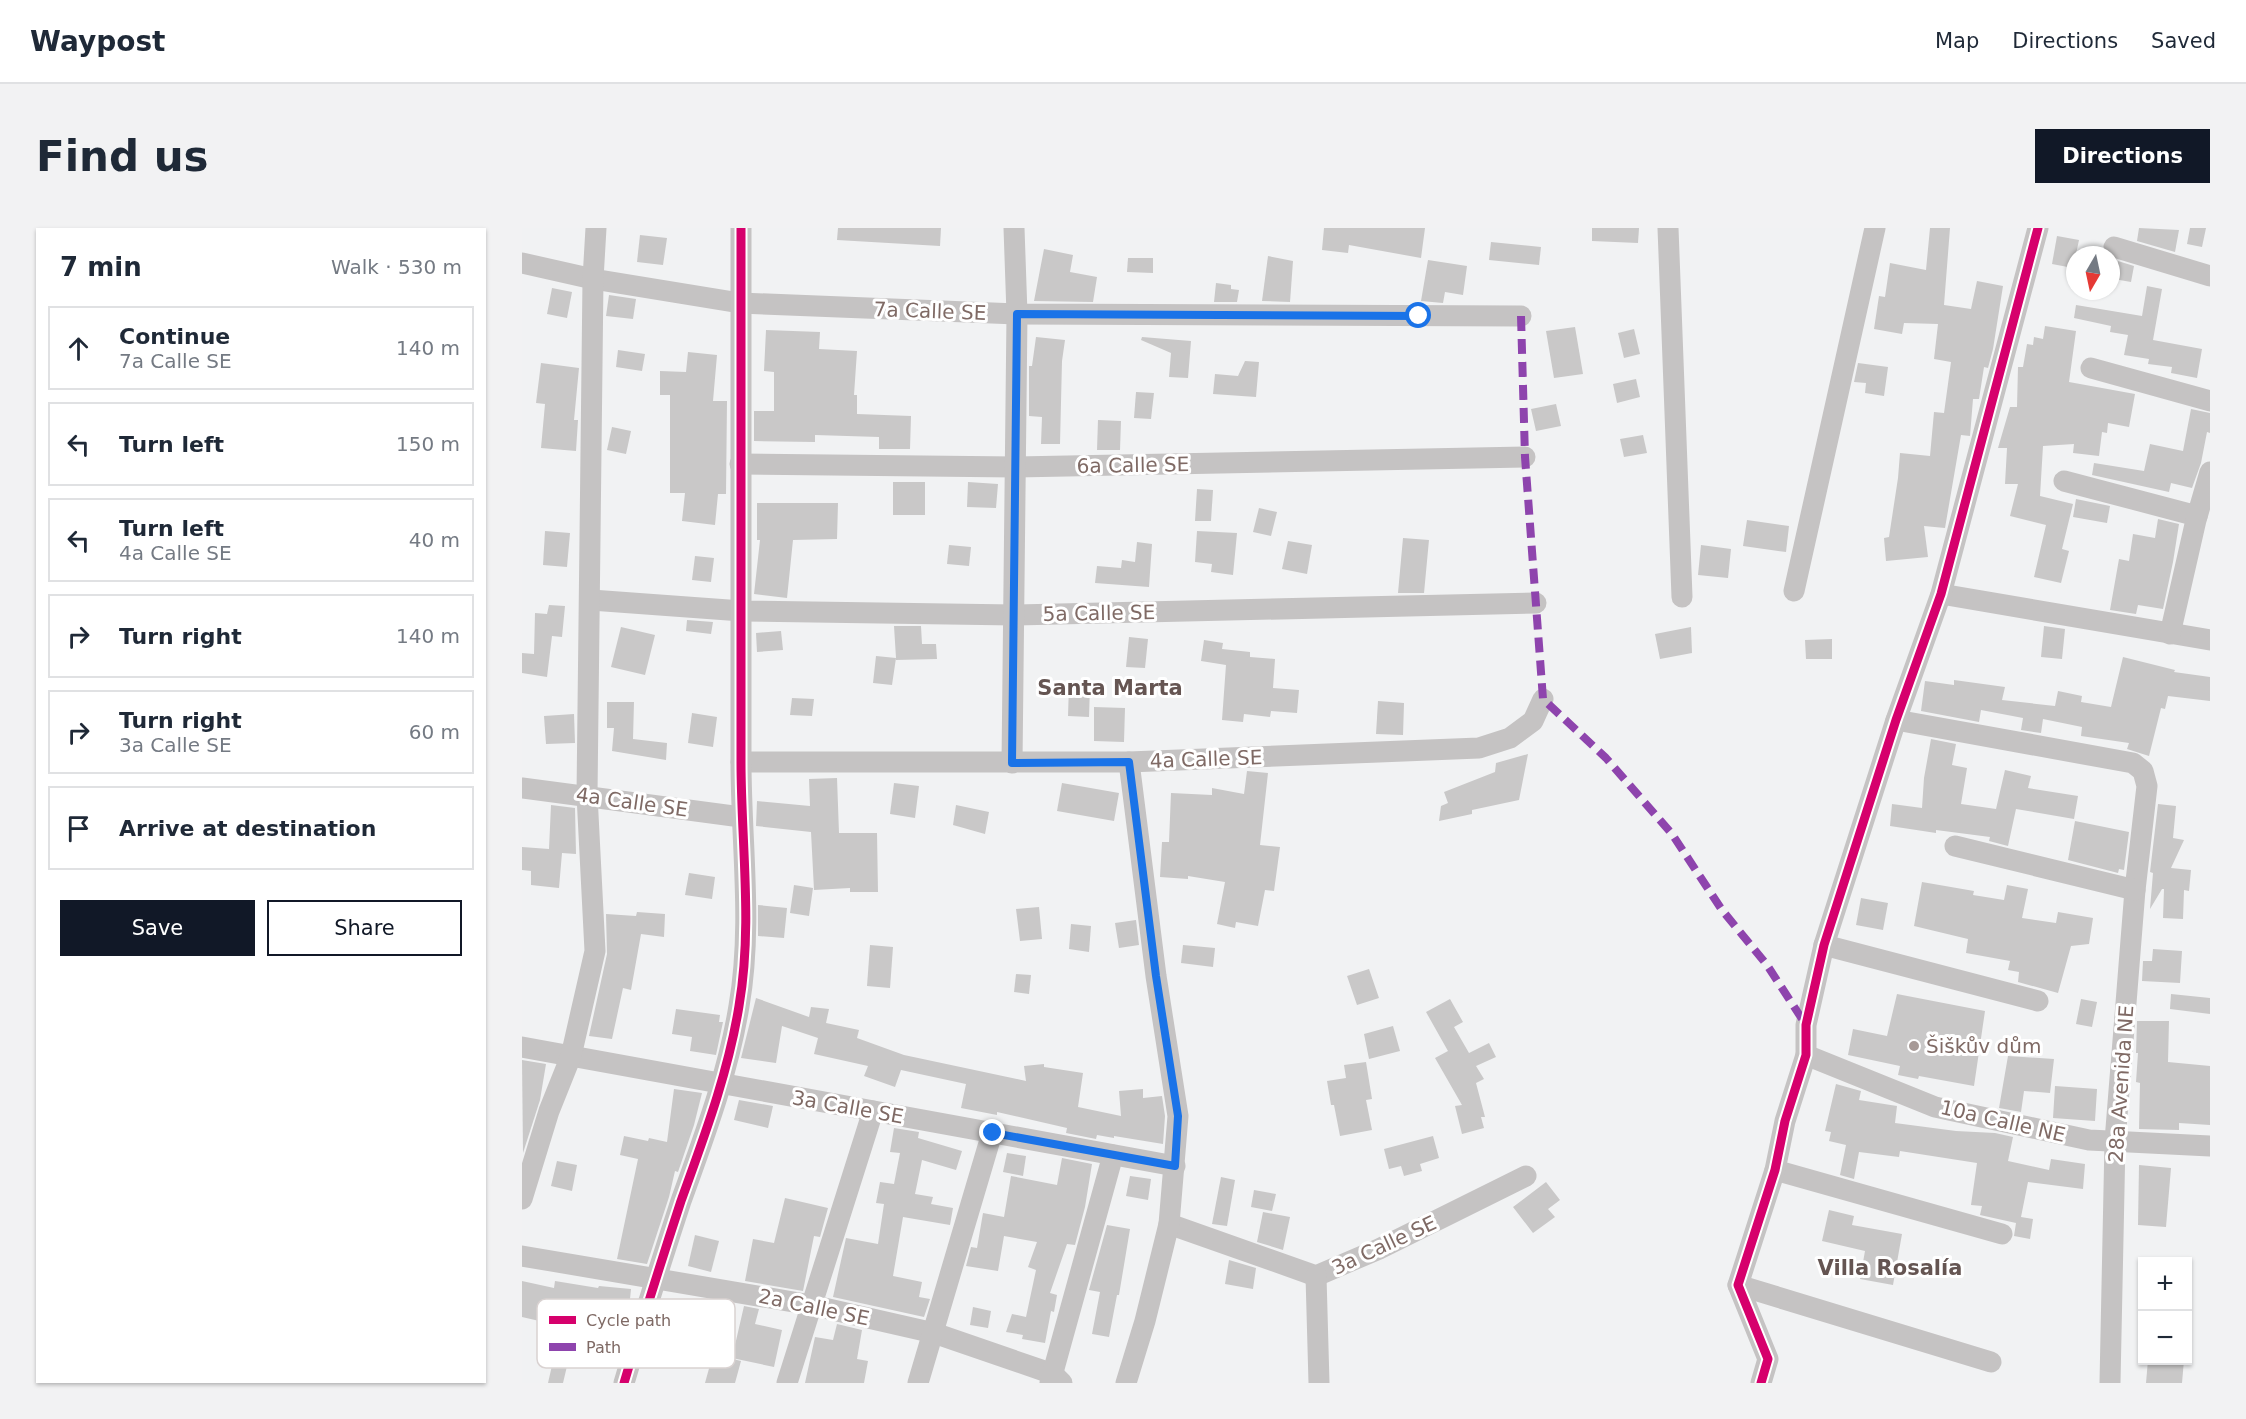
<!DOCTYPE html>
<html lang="en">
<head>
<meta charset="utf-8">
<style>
	:root { --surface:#fff; --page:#f2f2f3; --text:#1f2937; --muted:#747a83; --line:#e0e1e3; --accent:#111827 }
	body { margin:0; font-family:"DejaVu Sans",sans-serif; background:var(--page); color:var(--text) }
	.controls { position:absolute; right:18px; bottom:18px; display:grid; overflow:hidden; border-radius:0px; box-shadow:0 2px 4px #0004 }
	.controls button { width:54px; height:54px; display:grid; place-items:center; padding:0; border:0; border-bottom:2px solid var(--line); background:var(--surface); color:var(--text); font:30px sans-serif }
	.compass { position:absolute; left:1544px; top:18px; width:54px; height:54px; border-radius:50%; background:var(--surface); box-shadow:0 2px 4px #0004; rotate:189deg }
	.stop { position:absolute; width:18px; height:18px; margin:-14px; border:4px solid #1a73e8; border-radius:50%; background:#fff }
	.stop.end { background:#1a73e8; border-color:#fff; box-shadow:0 2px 6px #0008 }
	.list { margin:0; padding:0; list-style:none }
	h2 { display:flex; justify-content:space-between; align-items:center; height:78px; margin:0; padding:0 24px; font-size:26px }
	h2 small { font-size:20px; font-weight:400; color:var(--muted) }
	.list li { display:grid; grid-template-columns:39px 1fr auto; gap:18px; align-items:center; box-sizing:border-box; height:84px; margin:0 12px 12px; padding:0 12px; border:2px solid var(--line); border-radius:0px }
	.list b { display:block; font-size:22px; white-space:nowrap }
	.list p { margin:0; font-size:20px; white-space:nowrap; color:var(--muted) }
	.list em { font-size:20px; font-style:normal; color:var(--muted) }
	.actions { display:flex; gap:12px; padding:18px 24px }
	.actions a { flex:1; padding:14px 0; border:2px solid var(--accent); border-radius:0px; text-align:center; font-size:21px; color:var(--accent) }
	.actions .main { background:var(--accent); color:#fff }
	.icon { flex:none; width:33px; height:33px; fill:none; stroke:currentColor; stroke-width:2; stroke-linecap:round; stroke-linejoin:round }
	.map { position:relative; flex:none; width:1688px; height:1155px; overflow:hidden; border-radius:0px }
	header { display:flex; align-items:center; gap:36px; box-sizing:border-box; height:84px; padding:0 30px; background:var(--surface); border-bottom:2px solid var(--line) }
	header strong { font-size:28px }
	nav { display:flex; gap:33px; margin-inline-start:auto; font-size:21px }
	.intro { display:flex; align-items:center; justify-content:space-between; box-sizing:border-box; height:144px; padding:0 36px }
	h1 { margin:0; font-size:42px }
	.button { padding:15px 27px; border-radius:0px; background:var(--accent); color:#fff; font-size:21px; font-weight:700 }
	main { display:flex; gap:36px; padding:0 36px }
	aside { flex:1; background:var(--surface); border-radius:0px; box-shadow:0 2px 4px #0004 }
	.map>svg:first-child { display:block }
</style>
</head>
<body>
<header>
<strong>Waypost</strong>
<nav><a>Map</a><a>Directions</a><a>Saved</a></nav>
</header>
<div class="intro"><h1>Find us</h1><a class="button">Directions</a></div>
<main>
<aside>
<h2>7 min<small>Walk · 530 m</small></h2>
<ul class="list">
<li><svg class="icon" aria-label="ahead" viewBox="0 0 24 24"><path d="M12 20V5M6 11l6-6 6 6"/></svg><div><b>Continue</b><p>7a Calle SE</p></div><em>140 m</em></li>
<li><svg class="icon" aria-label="left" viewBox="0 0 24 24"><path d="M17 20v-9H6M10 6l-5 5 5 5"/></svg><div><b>Turn left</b></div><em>150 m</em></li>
<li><svg class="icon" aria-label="left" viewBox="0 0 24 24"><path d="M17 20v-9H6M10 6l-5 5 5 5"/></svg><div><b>Turn left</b><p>4a Calle SE</p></div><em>40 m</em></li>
<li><svg class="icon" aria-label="right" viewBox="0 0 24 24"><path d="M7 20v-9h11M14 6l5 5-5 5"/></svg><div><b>Turn right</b></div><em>140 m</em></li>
<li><svg class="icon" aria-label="right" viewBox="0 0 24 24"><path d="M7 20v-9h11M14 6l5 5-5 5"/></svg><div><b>Turn right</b><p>3a Calle SE</p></div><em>60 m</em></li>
<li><svg class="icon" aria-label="arrive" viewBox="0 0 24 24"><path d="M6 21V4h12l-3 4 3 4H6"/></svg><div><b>Arrive at destination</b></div></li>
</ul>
<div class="actions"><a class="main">Save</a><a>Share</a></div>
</aside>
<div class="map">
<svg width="1688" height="1155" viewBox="0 0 1688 1155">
	<rect width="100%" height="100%" fill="#f1f2f3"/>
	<g fill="#c9c8c8">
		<polygon points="316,0 419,0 418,18 315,12"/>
		<polygon points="802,0 903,0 899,30 827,17 826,25 800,22"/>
		<polygon points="1070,0 1117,0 1116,15 1070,13"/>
		<polygon points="1408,0 1428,0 1422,77 1449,81 1455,53 1481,58 1471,121 1466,140 1462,139 1457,171 1451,171 1448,208 1439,207 1423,300 1402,298 1406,329 1364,333 1362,310 1367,309 1376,250 1378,225 1408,228 1412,184 1422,185 1429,134 1412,131 1416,96 1382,95 1380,106 1352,101 1357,68 1363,69 1368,35 1404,42"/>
		<polygon points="1617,0 1657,2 1653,24 1615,13"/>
		<polygon points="1668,0 1684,0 1680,19 1665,16"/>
		<polygon points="118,7 145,10 141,37 115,34"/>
		<polygon points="1535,8 1557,12 1551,40 1530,36"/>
		<polygon points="969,14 1019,19 1017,37 967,32"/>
		<polygon points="522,21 551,27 548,44 575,49 571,74 512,73"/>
		<polygon points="746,28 771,33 768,74 740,73"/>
		<polygon points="606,30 631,30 631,45 605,44"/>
		<polygon points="906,32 945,38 941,67 923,64 921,75 899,73"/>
		<polygon points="1596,33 1612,38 1609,54 1592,51"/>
		<polygon points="694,55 709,57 709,61 717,62 715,74 692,74"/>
		<polygon points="1625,58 1640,61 1631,112 1680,121 1675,150 1649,145 1650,139 1626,136 1627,131 1602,127 1606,107 1588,104 1589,98 1552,90 1554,77 1620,88"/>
		<polygon points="30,60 50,64 45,90 25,86"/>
		<polygon points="87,67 114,71 111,91 84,88"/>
		<polygon points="1523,98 1554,103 1547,154 1613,166 1607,199 1586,195 1585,205 1580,204 1577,228 1551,225 1552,216 1521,218 1518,268 1551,276 1540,321 1547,323 1539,355 1512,349 1524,297 1488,288 1496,256 1483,256 1485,220 1476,220 1488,179 1495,179 1496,139 1501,139 1505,116 1511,117 1512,109 1521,111"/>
		<polygon points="1053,99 1061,146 1032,150 1024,103"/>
		<polygon points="1112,101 1118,126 1102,130 1096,105"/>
		<polygon points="244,102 298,104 297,121 335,123 332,167 335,167 335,186 389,188 388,221 357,221 357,209 293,207 293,214 232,213 232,183 252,183 252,144 242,143"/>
		<polygon points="514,109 543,112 540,133 538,216 519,216 520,189 507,188 507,138 510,138"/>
		<polygon points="620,109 669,113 666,150 647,149 649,125 619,112"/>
		<polygon points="96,122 123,126 120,143 94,139"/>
		<polygon points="166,124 195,127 191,173 205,173 204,266 196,266 193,297 160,293 163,265 148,265 148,167 138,167 138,143 164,144"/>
		<polygon points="723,133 737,134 734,169 691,166 693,146 716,148"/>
		<polygon points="19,135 57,140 52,192 56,192 54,223 19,220 23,176 14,175"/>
		<polygon points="1336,135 1366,139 1362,168 1343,165 1344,155 1332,154"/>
		<polygon points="1114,151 1118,169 1095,175 1091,156"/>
		<polygon points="614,164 632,165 629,191 612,190"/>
		<polygon points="1034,176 1039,198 1014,203 1009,181"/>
		<polygon points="1669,181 1688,185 1688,205 1685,204 1679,235 1670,260 1649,255 1647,264 1570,247 1572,235 1622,243 1628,216 1661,223"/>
		<polygon points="576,192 599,193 598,222 575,222"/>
		<polygon points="90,199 109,203 104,226 85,222"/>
		<polygon points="1121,207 1125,225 1102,229 1098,211"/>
		<rect x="371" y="254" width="32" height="33"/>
		<polygon points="446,254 476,256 474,280 445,279"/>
		<polygon points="675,261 691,262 689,293 673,293"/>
		<polygon points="1554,271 1588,278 1585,295 1551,289"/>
		<polygon points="235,275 316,275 315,311 271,312 265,370 232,366 238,312 235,312"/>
		<polygon points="737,280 755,284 749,308 731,304"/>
		<polygon points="1636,291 1657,296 1651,334 1641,381 1616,377 1614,386 1588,382 1597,331 1607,333 1611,306 1633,310"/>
		<polygon points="1225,292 1267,298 1264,324 1221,318"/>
		<polygon points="23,303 48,305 45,339 21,337"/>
		<polygon points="675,303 715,305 711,347 689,344 690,336 673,334"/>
		<polygon points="881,310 907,312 902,365 876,365"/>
		<polygon points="766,313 790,317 785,346 760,341"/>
		<polygon points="615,314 630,316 627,359 573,355 575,338 599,340 600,332 613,334"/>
		<polygon points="427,317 449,319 447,338 425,336"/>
		<polygon points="1179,317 1209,321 1206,350 1176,347"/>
		<polygon points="173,328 192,330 189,354 170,352"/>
		<polygon points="27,377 43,378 40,409 30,408 25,449 0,445 0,425 12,426 13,385 25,386"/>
		<polygon points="165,392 191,394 189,406 164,403"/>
		<polygon points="372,398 399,398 400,416 414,416 415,431 374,432 374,430 370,457 351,455 354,428 374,430"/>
		<polygon points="1522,398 1543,401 1540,431 1519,429"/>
		<polygon points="99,399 133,407 123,447 89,439"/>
		<polygon points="1169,399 1170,425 1138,431 1133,406"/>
		<polygon points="259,403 261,422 235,424 234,405"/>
		<polygon points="607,409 626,411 623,440 604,439"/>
		<polygon points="1310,411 1310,431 1284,431 1283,412"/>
		<polygon points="682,412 701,415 700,421 728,424 728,429 753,431 751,460 777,462 775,485 749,483 748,489 722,486 721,494 700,492 704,437 679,433"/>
		<polygon points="1601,429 1653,442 1652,444 1688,449 1688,473 1646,468 1643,481 1639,480 1627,528 1605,521 1607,515 1559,508 1560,499 1521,491 1519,505 1499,502 1501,490 1459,482 1457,494 1399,483 1403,453 1432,457 1432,452 1483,459 1480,472 1533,478 1536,463 1560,468 1559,474 1589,479"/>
		<polygon points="547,457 568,458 567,489 546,488"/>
		<polygon points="270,470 292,471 290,488 268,487"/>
		<polygon points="856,473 882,475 881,507 854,506"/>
		<polygon points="85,474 112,474 111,511 145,515 144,532 90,523 92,500 85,500"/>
		<polygon points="572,479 603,480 602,514 572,513"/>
		<polygon points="170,485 195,489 191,519 166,515"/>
		<polygon points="52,486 53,515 24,516 22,488"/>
		<polygon points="1409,511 1434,516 1430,537 1445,540 1439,576 1474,581 1483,542 1509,548 1506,560 1556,568 1552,591 1494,581 1486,618 1467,613 1468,609 1414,602 1414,605 1368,598 1370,576 1400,580 1402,550"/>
		<polygon points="1006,526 997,572 950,582 950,586 917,593 919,578 926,575 922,564 973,544 974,535"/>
		<polygon points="725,543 746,545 738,617 758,619 752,663 743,662 736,698 714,694 713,700 695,696 703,654 666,648 666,651 638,649 640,614 647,614 649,565 690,567 690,560 722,566"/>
		<polygon points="315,550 317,605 355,605 356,664 328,664 328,660 292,662 289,604 234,598 235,573 288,578 287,551"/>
		<polygon points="372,555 397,558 393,590 368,586"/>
		<polygon points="540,555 597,565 592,593 535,583"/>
		<polygon points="1636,576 1654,578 1651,610 1662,612 1649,640 1669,642 1667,663 1662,662 1661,691 1641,690 1642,661 1640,661 1628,681 1631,645 1628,644"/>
		<polygon points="29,577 53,580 54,626 40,625 37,660 9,657 9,643 0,642 0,619 27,621"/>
		<polygon points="434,577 467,584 463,606 431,597"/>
		<polygon points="1553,593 1607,604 1602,642 1597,641 1596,645 1546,632"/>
		<polygon points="167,645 193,649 190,671 163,667"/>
		<polygon points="1400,654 1452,663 1451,667 1482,672 1485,657 1506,661 1500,690 1534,695 1536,684 1571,690 1567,716 1549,718 1536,765 1496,754 1497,744 1486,742 1488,733 1444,725 1446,711 1392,698"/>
		<polygon points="272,657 291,660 287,688 268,685"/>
		<polygon points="1339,670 1366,675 1361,702 1334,697"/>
		<polygon points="236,677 265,680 262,710 236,708"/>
		<polygon points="517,679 520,711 498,713 494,681"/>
		<polygon points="115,684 143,686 142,709 119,706 109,762 101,760 90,811 67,808 85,726 84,686 114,688"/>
		<polygon points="614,692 617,717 597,720 593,695"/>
		<polygon points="549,696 569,698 567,724 547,721"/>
		<polygon points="348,717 371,719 368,760 345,758"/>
		<polygon points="661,717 693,720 691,739 659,735"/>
		<polygon points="1631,721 1660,723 1658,755 1620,753 1621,733 1630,733"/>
		<polygon points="847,741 857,770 835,777 825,748"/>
		<polygon points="494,746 509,747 507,766 492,764"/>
		<polygon points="1375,766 1463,783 1452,858 1397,848 1396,851 1376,847 1378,838 1326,827 1331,801 1365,808"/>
		<polygon points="1649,766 1688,770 1688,786 1648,781"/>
		<polygon points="234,770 287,789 289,779 307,781 304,795 337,802 335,810 382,827 504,853 502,838 522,836 522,839 561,845 556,879 599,888 597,863 621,861 621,870 640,868 643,888 641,916 592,908 592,910 575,907 574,911 544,905 545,900 475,884 475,887 439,880 444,856 379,842 373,859 342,848 346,838 292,826 296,810 260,798 254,835 219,830"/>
		<polygon points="928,771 941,794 932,799 947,825 967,815 974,829 954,838 962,851 954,855 963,889 959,889 962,900 940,906 933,878 940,877 913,830 926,823 904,784"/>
		<polygon points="1559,771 1575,774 1570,799 1554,796"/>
		<polygon points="154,781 198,787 197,794 201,794 194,827 168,823 170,809 150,806"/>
		<polygon points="1615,793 1647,793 1646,834 1688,838 1688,897 1657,895 1657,902 1617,901 1618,855 1614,854 1616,825 1614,825"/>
		<polygon points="871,798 878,823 847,831 842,806"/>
		<polygon points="1486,828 1532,831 1528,865 1502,863 1499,884 1477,880"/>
		<polygon points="0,832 24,836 18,872 1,925"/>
		<polygon points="844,834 850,871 844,872 850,902 818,908 812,877 809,877 805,853 824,850 822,837"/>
		<polygon points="1314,856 1339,863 1337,872 1375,878 1373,895 1434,903 1473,905 1491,909 1486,933 1527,942 1529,931 1563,936 1561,961 1506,954 1499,989 1511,991 1508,1011 1492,1008 1494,995 1458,987 1460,978 1449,977 1455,935 1378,923 1377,929 1337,924 1332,951 1318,947 1324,917 1307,913 1309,904 1303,903"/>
		<polygon points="1533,858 1575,861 1573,893 1531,890"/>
		<polygon points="152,861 180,865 172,897 156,944 153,943 147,969 125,1036 95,1031 116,931 98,927 102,908 126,913 127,910 145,914"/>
		<polygon points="217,872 251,878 246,900 212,892"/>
		<polygon points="372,900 397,904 396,910 440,923 434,942 400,932 393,966 411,969 409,976 431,980 428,997 381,989 371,1048 400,1054 397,1069 408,1071 402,1089 311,1069 324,1010 356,1016 362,976 354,975 358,954 372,956 378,925 368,924"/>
		<polygon points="911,908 917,930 898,936 900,943 882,948 879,938 867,941 862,921"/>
		<polygon points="485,925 504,928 501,948 481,944"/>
		<polygon points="540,930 570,936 563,979 553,1017 545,1016 528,1065 535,1067 532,1084 529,1083 523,1115 500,1111 501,1107 484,1104 490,1086 504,1089 514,1042 506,1039 515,1014 482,1008 476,1043 444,1038 449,1019 455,1020 461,985 482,989 489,948 535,957"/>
		<polygon points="35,933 55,937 50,963 29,958"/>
		<polygon points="1617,937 1649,940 1644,999 1616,997"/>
		<polygon points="608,948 629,951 626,972 604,968"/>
		<polygon points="699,949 713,952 705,998 690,996"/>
		<polygon points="1024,954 1038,972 1026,981 1033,989 1011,1005 991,979"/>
		<polygon points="732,962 754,966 750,983 729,979"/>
		<polygon points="263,970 306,980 298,1009 292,1008 281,1063 223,1053 231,1011 252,1015"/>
		<polygon points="1307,982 1332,988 1330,997 1380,1006 1371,1057 1338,1051 1343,1023 1300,1013"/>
		<polygon points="741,984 768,989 761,1022 735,1014"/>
		<polygon points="585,997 608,1001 597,1067 595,1067 587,1109 570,1106 578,1064 567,1062"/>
		<polygon points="173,1007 197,1013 189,1044 166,1038"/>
		<polygon points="707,1032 734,1040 731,1061 703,1056"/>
		<polygon points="0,1053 32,1060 33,1053 76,1060 77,1058 109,1061 105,1101 55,1096 41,1155 26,1155 39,1098 0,1089"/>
		<polygon points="222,1078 237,1081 233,1096 260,1102 252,1139 210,1130"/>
		<polygon points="451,1079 469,1083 466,1100 448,1097"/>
		<polygon points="315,1096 340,1102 335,1131 346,1133 342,1155 283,1155 293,1109 311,1112"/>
		<polygon points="191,1126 219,1133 213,1155 183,1155"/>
		<polygon points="1626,1132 1662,1132 1660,1155 1624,1155"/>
	</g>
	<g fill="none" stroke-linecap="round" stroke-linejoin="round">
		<g stroke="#c5c3c3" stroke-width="21">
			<polyline points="1146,0 1160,369"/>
			<polyline points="1592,19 1688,48"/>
			<polyline points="0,35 71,51 218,75 495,86 999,88"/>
			<polyline points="1569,140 1688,173"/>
			<polyline points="218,236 494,239 1003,229"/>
			<polyline points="1542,253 1675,288"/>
			<polyline points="1272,363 1353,0"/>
			<polyline points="1419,366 1688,412"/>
			<polyline points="69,372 220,383 493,387 1014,375"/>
			<polyline points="1648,406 1674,292 1688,244"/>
			<polyline points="1374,492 1611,535 1621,543 1625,558 1613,662 1593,913 1588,1155"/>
			<polyline points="219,534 607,534 957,520 988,510 1011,493 1021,471"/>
			<polyline points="490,535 495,86 492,0"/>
			<polyline points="0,560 219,589"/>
			<polyline points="1433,618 1613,662"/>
			<polyline points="1302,717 1516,773"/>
			<polyline points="0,819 653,938"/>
			<polyline points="1284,827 1413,879 1567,912 1688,918"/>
			<polyline points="1253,942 1480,1006"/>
			<polyline points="0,971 27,883 49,828 73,723 65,567 71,51 74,0"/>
			<polyline points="647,996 794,1048 857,1021 1004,948"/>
			<polyline points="0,1028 289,1077 412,1105 531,1146 540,1155"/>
			<polyline points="794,1048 797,1155"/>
			<polyline points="1216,1057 1469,1134"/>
			<path d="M102 1155C120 1094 139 1034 159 973 182 909 206 846 217 778 231 697 219 615 219 534V0"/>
			<polyline points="265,1155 351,883"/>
			<polyline points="396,1155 470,905"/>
			<polyline points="528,1155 591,927"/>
			<polyline points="604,1155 623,1093 647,996 656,888 634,748 607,534"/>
			<polyline points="1239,1155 1246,1131 1216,1057 1253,942 1263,893 1284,827 1284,797 1302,717 1374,492 1419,366 1516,0"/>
		</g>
		<polyline stroke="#8e44ad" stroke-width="8" stroke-dasharray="15 8" stroke-linecap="butt" points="999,88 1003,229 1021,471 1084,530 1150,606 1200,682 1245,737 1284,797"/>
		<defs>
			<g id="cycleway">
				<path d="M102 1155C120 1094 139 1034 159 973 182 909 206 846 217 778 231 697 219 615 219 534V0"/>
				<polyline points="1239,1155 1246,1131 1216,1057 1253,942 1263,893 1284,827 1284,797 1302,717 1374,492 1419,366 1516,0"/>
			</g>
		</defs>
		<use href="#cycleway" stroke="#fff" stroke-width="13"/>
		<use href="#cycleway" stroke="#d6006c" stroke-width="9"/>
	</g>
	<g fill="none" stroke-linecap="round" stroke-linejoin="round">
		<polyline stroke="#1a73e8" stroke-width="8" points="471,905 653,938 656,888 634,748 607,534 490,535 495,86 897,88"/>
	</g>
	<circle fill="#a79a97" stroke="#fff" stroke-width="2" cx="1392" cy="818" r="6"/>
	<g text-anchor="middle" stroke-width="6" stroke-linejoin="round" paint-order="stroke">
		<g font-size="20" fill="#7f6a65" stroke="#fff">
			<text transform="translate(408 83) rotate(2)" y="7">7a Calle SE</text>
			<text transform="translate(611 237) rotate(-1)" y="7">6a Calle SE</text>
			<text transform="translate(577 385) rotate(-1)" y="7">5a Calle SE</text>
			<text transform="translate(684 531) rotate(-2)" y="7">4a Calle SE</text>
			<text transform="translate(110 574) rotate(8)" y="7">4a Calle SE</text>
			<text transform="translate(1599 856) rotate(-86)" y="7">28a Avenida NE</text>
			<text transform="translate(326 879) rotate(10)" y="7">3a Calle SE</text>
			<text transform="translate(1481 893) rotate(13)" y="7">10a Calle NE</text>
			<text transform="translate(862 1017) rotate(-25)" y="7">3a Calle SE</text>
			<text transform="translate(292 1079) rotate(12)" y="7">2a Calle SE</text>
		</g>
		<g font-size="20" fill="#7f6a65" stroke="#fff" text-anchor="start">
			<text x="1404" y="825">Šiškův dům</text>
		</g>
		<g font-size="21" font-weight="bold" fill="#655552" stroke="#fff">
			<text x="588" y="467">Santa Marta</text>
			<text x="1368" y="1047">Villa Rosalía</text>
		</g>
	</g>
	<rect x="15" y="1071" width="198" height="69" rx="9" fill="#fff" stroke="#d9d2d1" stroke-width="1.5"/>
	<rect x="27" y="1088" width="27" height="8" fill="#d6006c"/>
	<rect x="27" y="1115" width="27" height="8" fill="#8e44ad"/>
	<g font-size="16" fill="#7f6a65">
		<text x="64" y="1098">Cycle path</text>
		<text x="64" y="1125">Path</text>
	</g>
</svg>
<div class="controls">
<button>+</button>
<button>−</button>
</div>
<svg class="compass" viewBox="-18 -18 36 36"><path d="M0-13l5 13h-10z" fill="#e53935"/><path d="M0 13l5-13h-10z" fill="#747a83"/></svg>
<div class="stop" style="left:897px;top:88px"></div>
<div class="stop end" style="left:471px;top:905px"></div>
</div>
</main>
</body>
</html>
